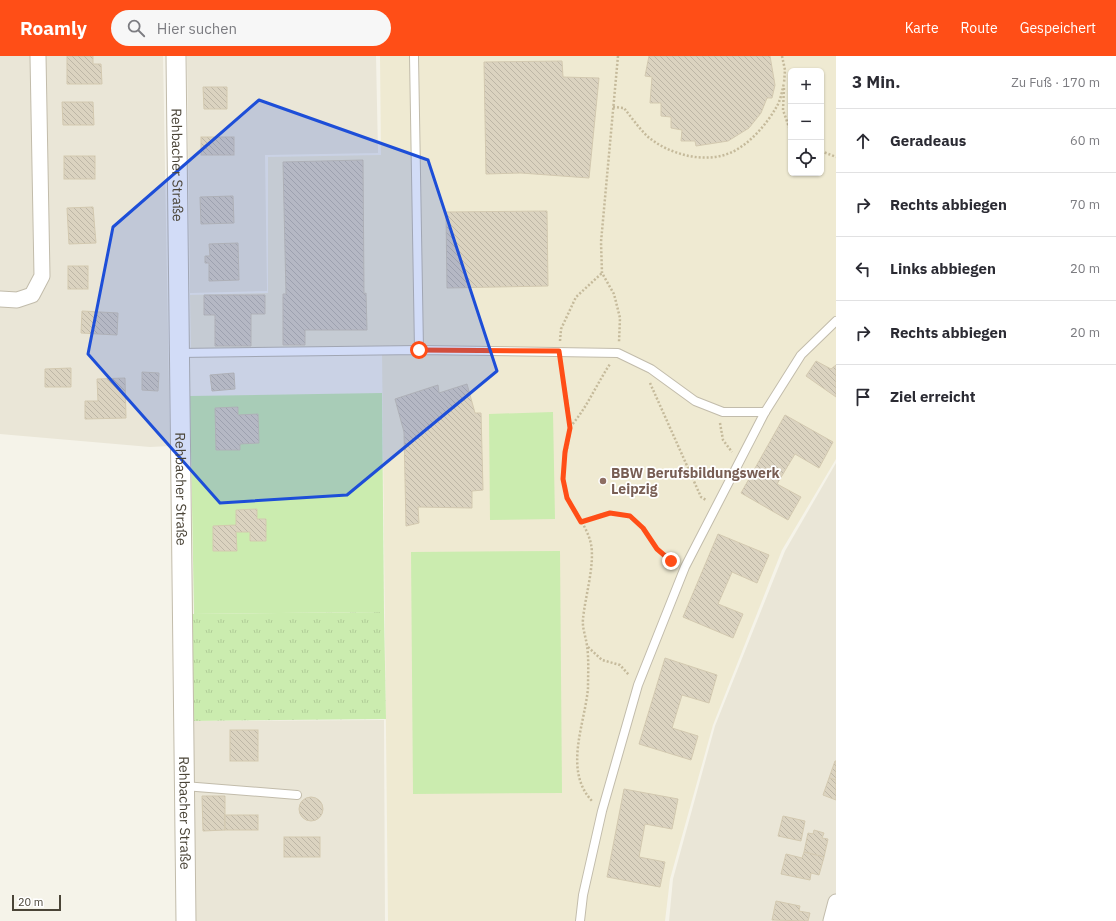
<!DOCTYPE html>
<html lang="de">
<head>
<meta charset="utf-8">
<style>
	:root { --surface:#fff; --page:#f7f7f7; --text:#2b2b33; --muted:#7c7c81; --line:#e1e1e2; --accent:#ff4e17 }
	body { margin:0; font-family:"IBM Plex Sans",sans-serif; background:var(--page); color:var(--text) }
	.controls { position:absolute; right:12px; top:12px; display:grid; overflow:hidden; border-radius:6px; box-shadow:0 1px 3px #0004 }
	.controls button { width:36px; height:36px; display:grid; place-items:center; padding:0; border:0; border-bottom:1px solid var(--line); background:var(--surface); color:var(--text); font:20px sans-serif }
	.scale { position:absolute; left:12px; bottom:10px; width:49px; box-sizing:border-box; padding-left:4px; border:2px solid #4a4437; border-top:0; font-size:11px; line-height:14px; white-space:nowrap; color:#4a4437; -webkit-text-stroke:3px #fff; paint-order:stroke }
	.stop { position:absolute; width:12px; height:12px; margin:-9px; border:3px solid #ff4e17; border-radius:50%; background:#fff }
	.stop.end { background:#ff4e17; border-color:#fff; box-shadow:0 1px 4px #0008 }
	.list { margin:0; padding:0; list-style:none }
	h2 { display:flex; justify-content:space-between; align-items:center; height:52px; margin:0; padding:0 16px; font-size:17px }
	h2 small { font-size:13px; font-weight:400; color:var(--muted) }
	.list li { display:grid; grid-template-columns:26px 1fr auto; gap:12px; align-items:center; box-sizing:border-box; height:64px; padding:0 16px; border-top:1px solid var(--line) }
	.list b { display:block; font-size:15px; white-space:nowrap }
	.list em { font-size:13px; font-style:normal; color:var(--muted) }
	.icon { flex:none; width:22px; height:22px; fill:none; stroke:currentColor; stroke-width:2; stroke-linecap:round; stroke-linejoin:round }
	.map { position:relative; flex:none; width:836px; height:865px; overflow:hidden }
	header { display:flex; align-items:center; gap:24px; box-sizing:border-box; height:56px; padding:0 20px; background:var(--accent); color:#fff }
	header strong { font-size:19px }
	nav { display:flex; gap:22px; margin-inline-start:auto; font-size:14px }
	.search { width:280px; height:36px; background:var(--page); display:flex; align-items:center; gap:10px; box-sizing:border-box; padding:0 14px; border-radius:22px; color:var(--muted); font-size:15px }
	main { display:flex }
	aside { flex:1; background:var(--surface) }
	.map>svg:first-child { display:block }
</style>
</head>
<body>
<header>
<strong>Roamly</strong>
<div class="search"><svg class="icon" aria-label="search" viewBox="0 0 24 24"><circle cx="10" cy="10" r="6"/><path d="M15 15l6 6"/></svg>Hier suchen</div>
<nav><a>Karte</a><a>Route</a><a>Gespeichert</a></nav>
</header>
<main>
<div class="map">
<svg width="836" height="865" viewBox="0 0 836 865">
	<defs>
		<pattern id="grass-tufts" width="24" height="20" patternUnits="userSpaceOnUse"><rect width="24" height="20" fill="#cbecaf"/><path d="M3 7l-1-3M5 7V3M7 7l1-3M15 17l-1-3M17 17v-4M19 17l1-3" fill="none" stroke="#b0cc97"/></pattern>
		<pattern id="building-back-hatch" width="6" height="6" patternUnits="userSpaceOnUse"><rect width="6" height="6" fill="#dbd3c0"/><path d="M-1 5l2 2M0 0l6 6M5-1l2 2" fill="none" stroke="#bdb6a6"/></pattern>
	</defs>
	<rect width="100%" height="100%" fill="#f5f3e9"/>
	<g fill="#eae6d7">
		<polygon points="0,0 163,0 170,390 150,391 0,378"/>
		<polygon points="187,0 376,0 378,97 265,99 267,235 190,237"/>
		<polygon points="836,407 836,865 669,865 673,823 715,670 785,495"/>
		<polygon points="384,664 385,865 192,865 190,665"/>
	</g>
	<path fill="#efead2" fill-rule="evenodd" d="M380 0H836V403L782 494 713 669 670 823 665 865H388L382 292 191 294 190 239 268 237V101L381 99ZM791 15H821V117H791Z"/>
	<polygon fill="url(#grass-tufts)" points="384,556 386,663 190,665 189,558"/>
	<g fill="#cbecaf">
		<polygon points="382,337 384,556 194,558 190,340"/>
		<polygon points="553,356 555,463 490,464 489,358"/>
		<polygon points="560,495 562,737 413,738 411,496"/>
	</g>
	<g fill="url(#building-back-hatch)" stroke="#d3c9b0">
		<polygon points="67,0 93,0 93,8 101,8 102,28 67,28"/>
		<polygon points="649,0 770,0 775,29 772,42 767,42 761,57 749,72 728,85 696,90 695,85 681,85 682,74 671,72 671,61 661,60 661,47 650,47 652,21 645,20"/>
		<polygon points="562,5 563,21 599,22 589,122 521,117 486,118 484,6"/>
		<polygon points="203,31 227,31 227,53 204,53"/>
		<polygon points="62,46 93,46 94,69 63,69"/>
		<rect x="201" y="81" width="33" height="18"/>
		<rect x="64" y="100" width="31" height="23"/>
		<polygon points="363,104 364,238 366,237 367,274 305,274 305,289 283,289 283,238 286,238 283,106"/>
		<polygon points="233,140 234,167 201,168 200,141"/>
		<polygon points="93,151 96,187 69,188 67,152"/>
		<polygon points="547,155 548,230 447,232 446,156"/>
		<polygon points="238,187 239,224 209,225 209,207 205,207 205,200 210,200 209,188"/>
		<rect x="68" y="210" width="20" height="23"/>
		<polygon points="204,239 265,239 265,258 251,258 251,290 215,290 215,259 204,259"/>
		<polygon points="82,255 118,257 117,279 81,277"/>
		<polygon points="816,305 831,313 836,309 836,341 806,320"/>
		<polygon points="71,312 71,331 45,331 45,313"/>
		<polygon points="142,316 159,317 158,335 142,334"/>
		<polygon points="234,317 235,333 212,335 210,319"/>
		<polygon points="125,322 126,362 85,363 85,345 98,345 97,323"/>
		<polygon points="467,328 475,357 481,357 483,434 472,435 472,452 418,451 419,467 406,470 404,376 395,343 438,329 439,337"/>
		<polygon points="238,351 238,359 258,358 259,387 240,388 240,394 216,394 215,352"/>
		<polygon points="785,359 833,386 819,412 795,398 777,428 801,441 788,464 741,437"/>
		<polygon points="257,453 257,463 266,463 266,485 250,485 250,476 236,476 237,495 213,495 213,470 236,469 236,454"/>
		<polygon points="718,478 769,499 757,527 732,516 718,548 743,558 733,582 683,561"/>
		<polygon points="665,602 717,619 709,647 682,639 672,672 698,680 691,704 639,688"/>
		<rect x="230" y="674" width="28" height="31"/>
		<polygon points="835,705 836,705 836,724 829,722"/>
		<polygon points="829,722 836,724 836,744 823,739"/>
		<polygon points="624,733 678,743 672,773 645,768 639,801 665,806 660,831 607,821"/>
		<polygon points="202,740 225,740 225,774 203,775"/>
		<circle cx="311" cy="753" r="12"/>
		<rect x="225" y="759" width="33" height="15"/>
		<polygon points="783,760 805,765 801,785 778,780"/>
		<polygon points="814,774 824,777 822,782 828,783 824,801 804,796 808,777 813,778"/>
		<rect x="284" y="781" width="36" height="20"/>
		<polygon points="804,796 824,801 819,819 811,817 810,824 781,818 786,798 802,802"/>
		<polygon points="776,845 800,850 799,855 810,857 808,865 772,864"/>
	</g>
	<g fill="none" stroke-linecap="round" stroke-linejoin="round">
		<defs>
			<g id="service">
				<polyline points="414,0 419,294"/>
				<polyline points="179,297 419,294 618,297 651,313 695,345 723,356 765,356"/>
				<polyline points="184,730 297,739"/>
				<polyline points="580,865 583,839 602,755 638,629 685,511 765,356 801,299 836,265"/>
			</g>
			<g id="minor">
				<polyline points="0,243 17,244 32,239 42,220 38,0"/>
				<polyline points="831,865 836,846"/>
			</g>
			<g id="tertiary">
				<path id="s1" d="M176 0 186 865"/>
			</g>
		</defs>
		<use href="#service" stroke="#c2bcab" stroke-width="10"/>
		<use href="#minor" stroke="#c2bcab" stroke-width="17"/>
		<use href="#tertiary" stroke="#c2bcab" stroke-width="21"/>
		<g stroke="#c5ba9b" stroke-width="2.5" stroke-dasharray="2 2" stroke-linecap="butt">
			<polyline points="618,0 601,186 602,217 614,238 620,262 619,286"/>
			<polyline points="782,0 785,14 784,27"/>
			<polyline points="784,32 783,54 791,77"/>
			<path d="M613 51 624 52C631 61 639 72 647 80 668 98 703 108 730 97 749 89 767 68 777 50 781 43 782 35 784 27"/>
			<polyline points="821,95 836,101"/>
			<polyline points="560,285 561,273 576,241 602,217"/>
			<path d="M561 308C564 328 569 350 570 371 570 389 561 407 563 425 567 450 586 465 591 488 595 509 585 541 583 563 582 572 586 581 587 590 589 603 588 618 588 632 585 668 563 714 592 745"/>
			<polyline points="650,327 701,441 706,444"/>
			<polyline points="720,367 723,384 732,396"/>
			<path d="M570 371C587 352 596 329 610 308"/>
			<path d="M581 466C590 463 602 457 611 457 646 457 648 494 675 506"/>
			<polyline points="588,591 602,604 620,609 629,619"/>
		</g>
		<use href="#service" stroke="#fff" stroke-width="8"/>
		<use href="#minor" stroke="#fff" stroke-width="15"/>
		<use href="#tertiary" stroke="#fff" stroke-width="19"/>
	</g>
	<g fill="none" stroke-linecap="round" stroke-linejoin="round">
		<polyline stroke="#ff4e17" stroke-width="5" points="419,294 559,295 570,372 565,396 563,423 567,442 581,466 610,457 630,460 643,472 657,493 671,505"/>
	</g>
	<path fill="#1d4ed8" fill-opacity="0.2" stroke="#1d4ed8" stroke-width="3" stroke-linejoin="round" d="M259 44 428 104 497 315 347 439 220 447 88 298 113 171Z"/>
	<circle fill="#8d6e63" stroke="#fff" stroke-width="1.5" cx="603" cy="425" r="4"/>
	<g text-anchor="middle" stroke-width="3.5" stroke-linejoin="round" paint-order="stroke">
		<g font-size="14" fill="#4a4437" stroke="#fff">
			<text dy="5" stroke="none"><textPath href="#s1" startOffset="109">Rehbacher Straße</textPath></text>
			<text dy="5" stroke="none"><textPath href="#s1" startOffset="433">Rehbacher Straße</textPath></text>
			<text dy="5" stroke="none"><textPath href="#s1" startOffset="757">Rehbacher Straße</textPath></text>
		</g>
		<g font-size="14" font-weight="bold" fill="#785e54" stroke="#fff" text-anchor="start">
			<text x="611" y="422">BBW Berufsbildungswerk<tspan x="611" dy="16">Leipzig</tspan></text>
		</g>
	</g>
</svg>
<div class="controls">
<button>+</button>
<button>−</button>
<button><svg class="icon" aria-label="locate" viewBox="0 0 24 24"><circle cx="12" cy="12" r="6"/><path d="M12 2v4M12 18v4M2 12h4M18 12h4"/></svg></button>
</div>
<div class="scale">20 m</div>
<div class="stop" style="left:419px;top:294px"></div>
<div class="stop end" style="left:671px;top:505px"></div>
</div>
<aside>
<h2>3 Min.<small>Zu Fuß · 170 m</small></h2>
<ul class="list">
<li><svg class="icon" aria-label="ahead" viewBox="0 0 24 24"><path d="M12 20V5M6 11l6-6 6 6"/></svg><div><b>Geradeaus</b></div><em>60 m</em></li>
<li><svg class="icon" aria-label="right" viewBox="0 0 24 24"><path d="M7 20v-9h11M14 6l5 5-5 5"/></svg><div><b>Rechts abbiegen</b></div><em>70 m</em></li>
<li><svg class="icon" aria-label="left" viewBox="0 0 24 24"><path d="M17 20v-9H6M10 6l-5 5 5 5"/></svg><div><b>Links abbiegen</b></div><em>20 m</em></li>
<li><svg class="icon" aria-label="right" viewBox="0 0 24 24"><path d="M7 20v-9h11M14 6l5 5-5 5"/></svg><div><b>Rechts abbiegen</b></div><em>20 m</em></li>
<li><svg class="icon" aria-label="arrive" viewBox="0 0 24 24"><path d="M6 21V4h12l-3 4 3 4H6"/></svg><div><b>Ziel erreicht</b></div></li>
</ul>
</aside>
</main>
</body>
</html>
